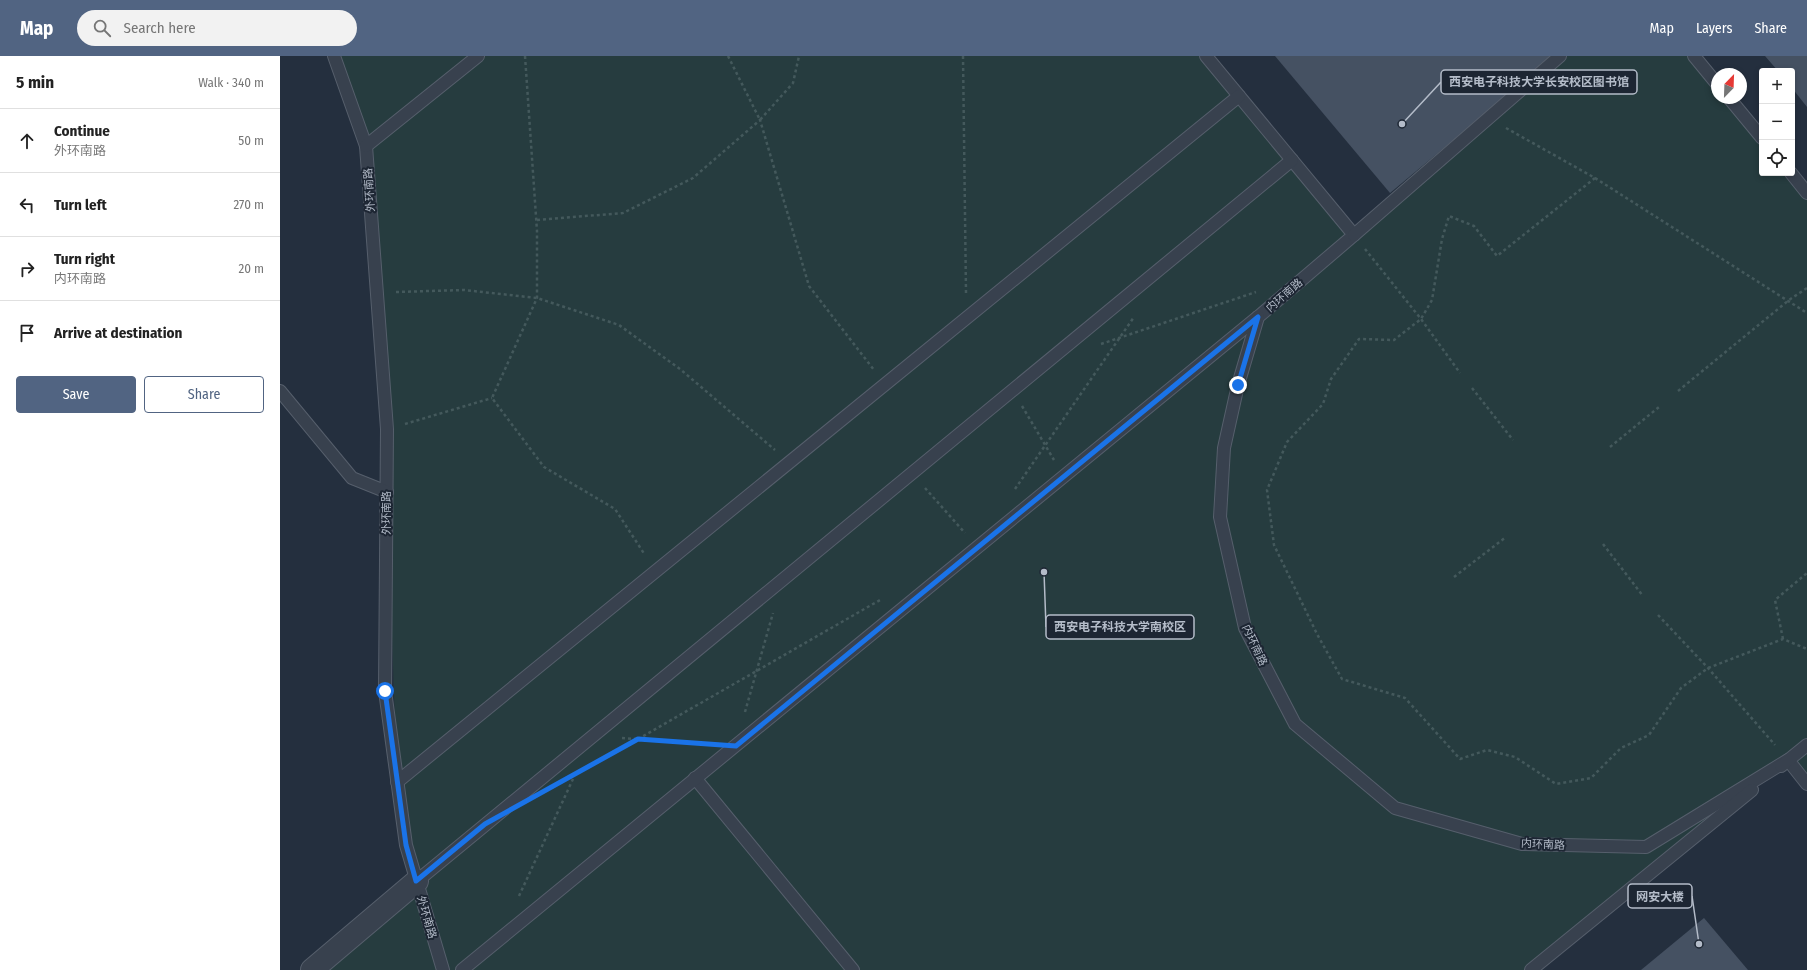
<!DOCTYPE html>
<html lang="en">
<head>
<meta charset="utf-8">
<style>
	:root { --surface:#fff; --page:#f2f2f2; --text:#222; --muted:#767676; --line:#e0e0e0; --accent:#516482 }
	body { margin:0; font-family:"Fira Sans Condensed","Noto Sans SC",sans-serif; background:var(--page); color:var(--text) }
	.controls { position:absolute; right:12px; top:12px; display:grid; overflow:hidden; border-radius:4px; box-shadow:0 2px 6px #0003 }
	.controls button { width:36px; height:36px; display:grid; place-items:center; padding:0; border:0; border-bottom:1px solid var(--line); background:var(--surface); color:var(--text); font:20px sans-serif }
	.compass { position:absolute; left:1431px; top:12px; width:36px; height:36px; border-radius:50%; background:var(--surface); box-shadow:0 2px 6px #0003; rotate:23deg }
	.stop { position:absolute; width:12px; height:12px; margin:-9px; border:3px solid #1a73e8; border-radius:50%; background:#fff }
	.stop.end { background:#1a73e8; border-color:#fff; box-shadow:0 1px 4px #0008 }
	.list { margin:0; padding:0; list-style:none }
	h2 { display:flex; justify-content:space-between; align-items:center; height:52px; margin:0; padding:0 16px; font-size:17px }
	h2 small { font-size:13px; font-weight:400; color:var(--muted) }
	.list li { display:grid; grid-template-columns:26px 1fr auto; gap:12px; align-items:center; box-sizing:border-box; height:64px; padding:0 16px; border-top:1px solid var(--line) }
	.list b { display:block; font-size:15px; white-space:nowrap }
	.list p { margin:0; font-size:13px; white-space:nowrap; color:var(--muted) }
	.list em { font-size:13px; font-style:normal; color:var(--muted) }
	.actions { display:flex; gap:8px; padding:12px 16px }
	.actions a { flex:1; padding:9px 0; border:1px solid var(--accent); border-radius:4px; text-align:center; font-size:14px; color:var(--accent) }
	.actions .main { background:var(--accent); color:#fff }
	.icon { flex:none; width:22px; height:22px; fill:none; stroke:currentColor; stroke-width:2; stroke-linecap:round; stroke-linejoin:round }
	.map { position:relative; flex:none; width:1527px; height:914px; overflow:hidden }
	header { display:flex; align-items:center; gap:24px; box-sizing:border-box; height:56px; padding:0 20px; background:var(--accent); color:#fff }
	header strong { font-size:19px }
	nav { display:flex; gap:22px; margin-inline-start:auto; font-size:14px }
	.search { width:280px; height:36px; background:var(--page); display:flex; align-items:center; gap:10px; box-sizing:border-box; padding:0 14px; border-radius:22px; color:var(--muted); font-size:15px }
	main { display:flex }
	aside { flex:1; background:var(--surface) }
	.map>svg:first-child { display:block }
</style>
</head>
<body>
<header>
<strong>Map</strong>
<div class="search"><svg class="icon" aria-label="search" viewBox="0 0 24 24"><circle cx="10" cy="10" r="6"/><path d="M15 15l6 6"/></svg>Search here</div>
<nav><a>Map</a><a>Layers</a><a>Share</a></nav>
</header>
<main>
<aside>
<h2>5 min<small>Walk · 340 m</small></h2>
<ul class="list">
<li><svg class="icon" aria-label="ahead" viewBox="0 0 24 24"><path d="M12 20V5M6 11l6-6 6 6"/></svg><div><b>Continue</b><p>外环南路</p></div><em>50 m</em></li>
<li><svg class="icon" aria-label="left" viewBox="0 0 24 24"><path d="M17 20v-9H6M10 6l-5 5 5 5"/></svg><div><b>Turn left</b></div><em>270 m</em></li>
<li><svg class="icon" aria-label="right" viewBox="0 0 24 24"><path d="M7 20v-9h11M14 6l5 5-5 5"/></svg><div><b>Turn right</b><p>内环南路</p></div><em>20 m</em></li>
<li><svg class="icon" aria-label="arrive" viewBox="0 0 24 24"><path d="M6 21V4h12l-3 4 3 4H6"/></svg><div><b>Arrive at destination</b></div></li>
</ul>
<div class="actions"><a class="main">Save</a><a>Share</a></div>
</aside>
<div class="map">
<svg width="1527" height="914" viewBox="0 0 1527 914">
	<rect width="100%" height="100%" fill="#242f3e"/>
	<polygon fill="#263c3f" points="54,0 926,0 1074,178 1280,0 1414,0 1437,28 1437,42 1449,42 1482,82 1482,117 1511,117 1527,137 1527,728 1508,705 1251,914 32,914 137,825 117,726 107,436 86,90"/>
	<g fill="#455162">
		<polygon points="995,0 1274,0 1110,137"/>
		<polygon points="1485,0 1527,0 1527,51 1512,32 1512,15 1498,15"/>
		<polygon points="1424,862 1468,914 1361,914"/>
	</g>
	<g fill="none" stroke-linecap="round" stroke-linejoin="round">
		<defs>
			<g id="lane">
				<polyline points="54,0 86,90 107,373 105,635 126,789 163,914"/>
				<polyline points="926,0 1074,179 978,261 958,329 944,392 940,461 965,572 1015,668 1115,752 1242,788 1366,791 1508,704 1527,728"/>
				<polyline points="1414,0 1437,28"/>
				<polyline points="1449,42 1482,82"/>
				<polyline points="86,90 198,0"/>
				<polyline points="1511,117 1527,137"/>
				<polyline points="1074,179 1280,0"/>
				<polyline points="0,335 72,422 107,436"/>
				<polyline points="1501,710 1527,689"/>
				<polyline points="415,722 573,914"/>
				<polyline points="117,726 959,40"/>
				<polyline points="137,825 1012,104"/>
				<polyline points="182,914 978,261"/>
				<polyline points="1251,914 1472,734"/>
			</g>
			<polyline id="street" points="32,914 137,825"/>
		</defs>
		<use href="#lane" stroke="#565f6c" stroke-width="14"/>
		<use href="#street" stroke="#565f6c" stroke-width="24"/>
		<g stroke="#44595c" stroke-width="2.5" stroke-dasharray="3 3" stroke-linecap="butt">
			<polyline points="245,0 257,175 257,242 212,342 264,411 335,453 365,499"/>
			<polyline points="448,0 480,64 513,27 519,0"/>
			<polyline points="683,0 686,237"/>
			<polyline points="1226,72 1315,122 1217,200 1194,170 1169,160 1162,183 1152,244 1141,263 1114,284 1079,283 1051,323 1043,348 1007,386 987,434 994,489 1037,578 1062,623 1125,642 1180,703 1207,694 1235,701 1276,728 1311,722 1341,692 1369,679 1401,632 1428,612 1503,583 1527,593"/>
			<polyline points="1315,122 1527,257"/>
			<polyline points="257,164 343,157 413,122 480,64 529,230 594,314"/>
			<polyline points="1085,193 1141,263 1180,317"/>
			<polyline points="116,236 184,234 257,242 339,269 400,313 495,394"/>
			<polyline points="821,288 976,236"/>
			<polyline points="1192,332 1233,384"/>
			<polyline points="1398,335 1509,244 1527,232"/>
			<polyline points="742,350 774,404"/>
			<polyline points="125,368 212,342"/>
			<polyline points="1330,391 1379,351"/>
			<polyline points="645,432 685,477"/>
			<polyline points="735,433 854,261"/>
			<polyline points="1323,488 1363,540"/>
			<polyline points="1174,521 1226,481"/>
			<polyline points="1378,559 1428,612 1495,689"/>
			<polyline points="1503,583 1495,544 1527,517"/>
			<polyline points="465,656 493,557"/>
			<polyline points="342,682 427,688"/>
			<polyline points="306,713 600,544"/>
			<polyline points="239,840 293,723"/>
		</g>
		<use href="#lane" stroke="#38414e" stroke-width="12"/>
		<use href="#street" stroke="#38414e" stroke-width="22"/>
	</g>
	<g fill="none" stroke-linecap="round" stroke-linejoin="round">
		<polyline stroke="#1a73e8" stroke-width="5" points="105,635 126,789 136,825 205,768 358,683 456,690 978,261 958,329"/>
	</g>
	<g text-anchor="middle" stroke-width="4" stroke-linejoin="round" paint-order="stroke">
		<g font-size="11" fill="#b4bcc9" stroke="#1d2633">
			<text transform="translate(89 134) rotate(-94)" y="4">外环南路</text>
			<text transform="translate(1004 239) rotate(-41)" y="4">内环南路</text>
			<text transform="translate(106 457) rotate(-90)" y="4">外环南路</text>
			<text transform="translate(975 589) rotate(65)" y="4">内环南路</text>
			<text transform="translate(1263 788) rotate(3)" y="4">内环南路</text>
			<text transform="translate(147 861) rotate(74)" y="4">外环南路</text>
		</g>
	</g>
	<path fill="none" stroke="#b4bcc9" stroke-width="1.5" d="M1122 68L1161 26M764 516L766 571M1419 888L1412 840"/>
	<g fill="#b4bcc9" stroke="#1d2633" stroke-width="1.5">
		<circle cx="1122" cy="68" r="4"/>
		<circle cx="764" cy="516" r="4"/>
		<circle cx="1419" cy="888" r="4"/>
	</g>
	<g fill="#1d2633" stroke="#b4bcc9" stroke-width="1.5">
		<rect x="1161" y="14" width="196" height="24" rx="4"/>
		<rect x="766" y="559" width="148" height="24" rx="4"/>
		<rect x="1348" y="828" width="64" height="24" rx="4"/>
	</g>
	<g font-size="12" text-anchor="middle" font-weight="bold" fill="#b4bcc9">
		<text x="1259" y="30">西安电子科技大学长安校区图书馆</text>
		<text x="840" y="575">西安电子科技大学南校区</text>
		<text x="1380" y="845">网安大楼</text>
	</g>
</svg>
<div class="controls">
<button>+</button>
<button>−</button>
<button><svg class="icon" aria-label="locate" viewBox="0 0 24 24"><circle cx="12" cy="12" r="6"/><path d="M12 2v4M12 18v4M2 12h4M18 12h4"/></svg></button>
</div>
<svg class="compass" viewBox="-18 -18 36 36"><path d="M0-13l5 13h-10z" fill="#e53935"/><path d="M0 13l5-13h-10z" fill="#767676"/></svg>
<div class="stop" style="left:105px;top:635px"></div>
<div class="stop end" style="left:958px;top:329px"></div>
</div>
</main>
</body>
</html>
